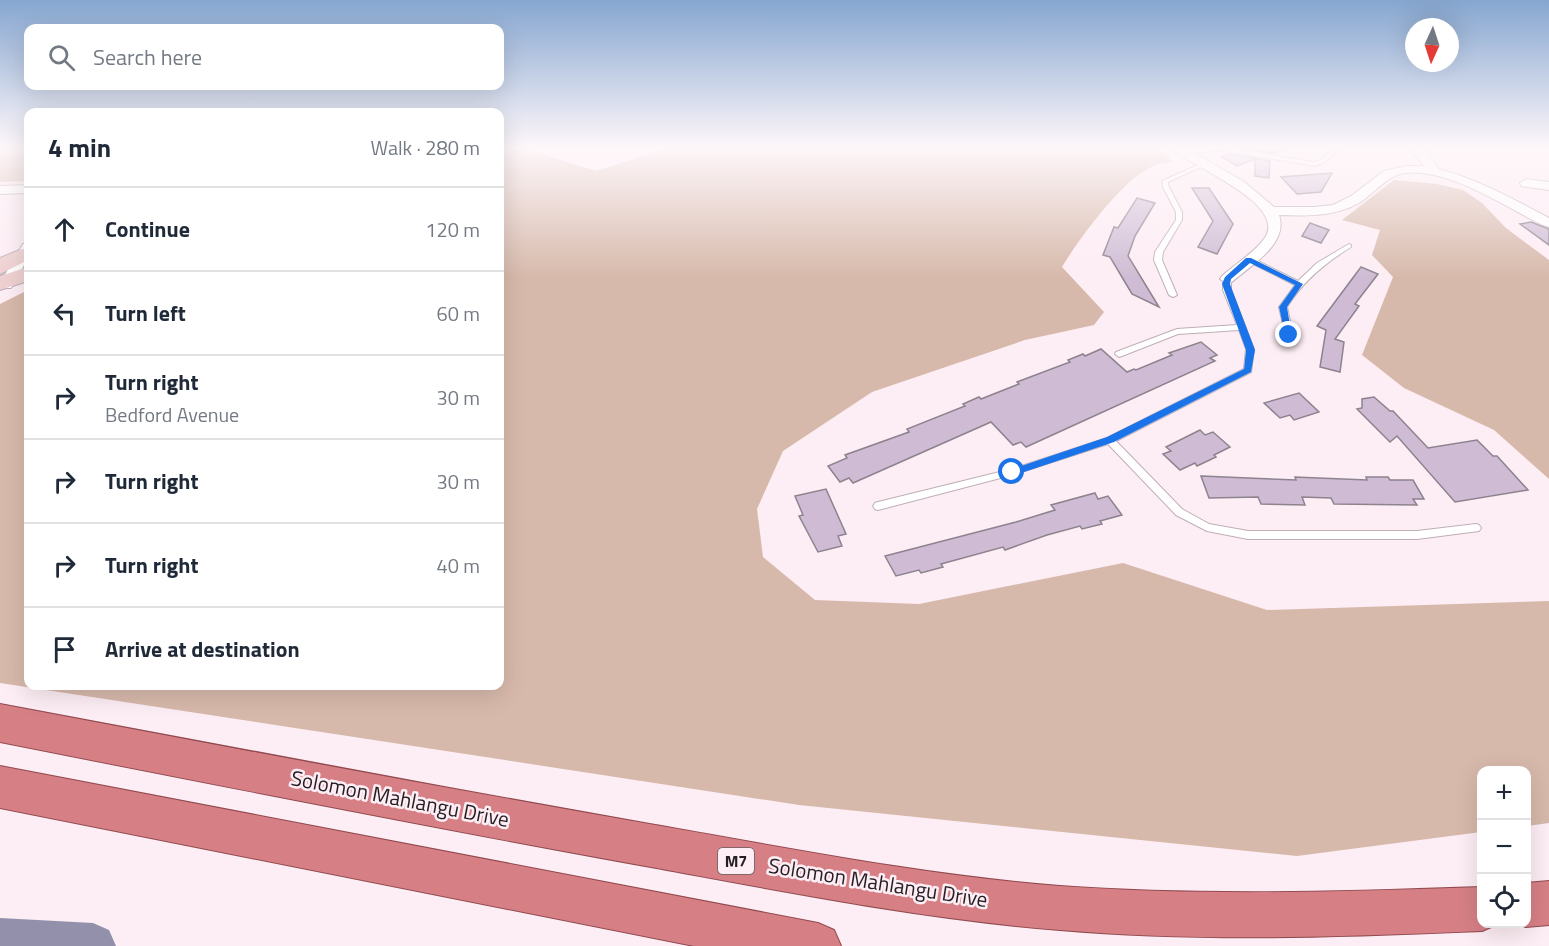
<!DOCTYPE html>
<html lang="en">
<head>
<meta charset="utf-8">
<style>
	:root { --surface:#fff; --page:#f2f2f3; --text:#1f2937; --muted:#747a83; --line:#e0e1e3 }
	body { margin:0; font-family:"Titillium Web",sans-serif; background:var(--page); color:var(--text) }
	.controls { position:absolute; right:18px; bottom:18px; display:grid; overflow:hidden; border-radius:12px; box-shadow:0 6px 24px #0002 }
	.controls button { width:54px; height:54px; display:grid; place-items:center; padding:0; border:0; border-bottom:2px solid var(--line); background:var(--surface); color:var(--text); font:30px sans-serif }
	.compass { position:absolute; left:1405px; top:18px; width:54px; height:54px; border-radius:50%; background:var(--surface); box-shadow:0 6px 24px #0002; rotate:183deg }
	.stop { position:absolute; width:18px; height:18px; margin:-14px; border:4px solid #1a73e8; border-radius:50%; background:#fff }
	.stop.end { background:#1a73e8; border-color:#fff; box-shadow:0 2px 6px #0008 }
	.list { margin:0; padding:0; list-style:none }
	h2 { display:flex; justify-content:space-between; align-items:center; height:78px; margin:0; padding:0 24px; font-size:26px }
	h2 small { font-size:20px; font-weight:400; color:var(--muted) }
	.list li { display:grid; grid-template-columns:39px 1fr auto; gap:18px; align-items:center; box-sizing:border-box; height:84px; padding:0 24px; border-top:2px solid var(--line) }
	.list b { display:block; font-size:22px; white-space:nowrap }
	.list p { margin:0; font-size:20px; white-space:nowrap; color:var(--muted) }
	.list em { font-size:20px; font-style:normal; color:var(--muted) }
	.icon { flex:none; width:33px; height:33px; fill:none; stroke:currentColor; stroke-width:2; stroke-linecap:round; stroke-linejoin:round }
	.map { position:relative; flex:none; width:1549px; height:946px; overflow:hidden }
	.search { position:absolute; background:var(--surface); box-shadow:0 6px 24px #0002; left:24px; top:24px; width:480px; height:66px; display:flex; align-items:center; gap:15px; box-sizing:border-box; padding:0 21px; border-radius:12px; color:var(--muted); font-size:22px }
	.panel { position:absolute; background:var(--surface); box-shadow:0 6px 24px #0002; left:24px; top:108px; width:480px; height:582px; border-radius:12px }
	.map>svg:first-child { display:block }
</style>
</head>
<body>
<div class="map">
<svg width="1549" height="946" viewBox="0 0 1549 946">
	<rect width="100%" height="100%" fill="#fdedf4"/>
	<g fill="#d7b9ab">
		<polygon points="0,146 28,146 28,181 0,182"/>
		<path d="M674 146H1153L1174 162C1168 163 1162 163 1156 165 1125 175 1079 239 1062 267L1104 312 1094 325 1025 340 872 392 783 451 757 509 763 557 815 600 919 604 1123 563 1267 610 1549 601V823L1527 826 1526 770H1482L1481 832 1297 856 799 805 0 683V304L28 290V686H500V156L530 150 596 171Z"/>
		<polygon points="1394,180 1437,184 1463,190 1482,203 1506,228 1549,260 1549,479 1494,430 1404,388 1362,355 1393,277 1372,255 1380,230 1342,220"/>
	</g>
	<g fill="none" stroke-linecap="round" stroke-linejoin="round">
		<polygon fill="#9390ab" fill-rule="evenodd" points="0,918 93,923 109,930 116,946 0,946"/>
	</g>
	<g fill="#cfbcd4" stroke="#8c838e" stroke-width="1.5">
		<polygon points="1233,146 1288,146 1288,148 1273,153"/>
		<polygon points="1230,154 1270,161 1269,178 1255,176 1255,159 1237,166 1222,157"/>
		<polygon points="1332,173 1321,192 1297,194 1281,177"/>
		<polygon points="1192,188 1209,188 1233,224 1217,254 1198,247 1213,221"/>
		<polygon points="1137,198 1155,203 1135,236 1128,256 1159,307 1132,294 1110,257 1103,255 1114,227 1118,228"/>
		<polygon points="1531,222 1549,229 1549,245 1520,224"/>
		<polygon points="1310,223 1329,230 1321,243 1302,236"/>
		<polygon points="1361,267 1378,274 1355,304 1359,306 1335,339 1344,342 1340,372 1320,367 1326,330 1317,326"/>
		<polygon points="1201,342 1217,355 1210,358 1215,361 1026,447 1021,442 1013,445 991,422 853,483 849,478 840,482 828,466 847,458 845,455 909,432 907,429 965,406 963,404 979,397 981,399 1019,384 1017,382 1070,362 1068,360 1083,354 1085,356 1101,349 1127,372 1134,369 1136,370 1172,355 1169,353"/>
		<polygon points="1299,393 1319,412 1294,420 1290,415 1280,418 1264,403"/>
		<polygon points="1374,397 1390,411 1393,411 1428,448 1477,440 1493,456 1497,456 1528,490 1455,502 1397,436 1390,442 1357,409 1362,408 1362,399"/>
		<polygon points="1200,430 1205,435 1213,432 1230,447 1214,455 1216,457 1197,466 1195,463 1180,470 1163,454 1171,451 1166,447"/>
		<polygon points="1201,476 1296,480 1295,477 1367,480 1366,477 1388,477 1390,480 1413,480 1424,499 1413,499 1417,505 1334,504 1331,498 1302,497 1305,505 1261,504 1258,497 1209,498"/>
		<polygon points="826,489 846,534 838,536 842,546 818,552 799,516 803,515 795,496"/>
		<polygon points="1095,493 1098,499 1108,496 1122,515 1100,521 1102,524 1082,529 1080,526 1047,535 1005,550 1003,547 941,564 943,567 921,573 919,570 896,576 885,556 1016,522 1055,510 1051,505"/>
	</g>
	<g fill="none" stroke-linecap="round" stroke-linejoin="round">
		<defs>
			<g id="service">
				<polygon points="1218,146 1314,162 1321,160 1335,148 1340,149 1325,162 1315,166 1218,150 1185,155 1182,153 1185,151"/>
				<polygon points="1202,163 1207,164 1168,182 1169,187 1182,212 1182,220 1163,252 1162,260 1177,295 1173,297 1169,295 1154,260 1155,252 1176,220 1176,212 1163,187 1162,181"/>
				<path d="M1349 244 1351 245V247C1325 263 1303 281 1287 307L1293 335 1292 337H1286L1279 307 1295 285 1245 260 1249 258H1252L1298 281 1317 263Z"/>
				<polygon points="1224,277 1227,277 1231,279 1231,290 1254,349 1251,372 1116,441 1182,509 1209,524 1248,531 1417,531 1476,524 1479,525 1481,528 1479,531 1417,539 1248,539 1207,531 1176,515 1108,444 1012,475 878,510 875,509 873,506 875,503 878,502 1012,469 1107,438 1244,369 1246,349 1239,330 1178,334 1122,356 1119,357 1115,354 1116,352 1177,329 1237,325 1223,290"/>
			</g>
			<g id="minor">
				<path d="M1168 146H1182L1243 181 1274 207H1314L1333 205 1351 196 1384 171 1406 166H1424L1407 146H1420L1429 154 1438 169C1478 179 1513 199 1549 218V227C1538 224 1527 217 1516 211 1487 195 1439 168 1405 173 1386 176 1375 193 1359 203 1335 217 1306 216 1279 215 1289 244 1251 265 1232 282L1227 284 1220 279 1222 276C1235 264 1254 253 1264 239 1291 203 1184 164 1168 146Z"/>
				<polygon points="1526,179 1549,182 1549,190 1521,186 1520,183"/>
				<polygon points="28,185 28,193 0,194 0,186"/>
				<polygon points="28,243 28,258 13,285 11,288 1,288 0,283 23,244"/>
			</g>
			<g id="secondary">
				<polygon points="500,146 526,146 524,150 500,155"/>
				<polygon points="22,249 28,250 28,260 0,274 0,258"/>
				<polygon points="28,267 28,281 0,290 0,276"/>
			</g>
			<g id="trunk">
				<path d="M0 704C214 745 429 785 644 823 782 847 920 875 1060 886 1201 896 1341 892 1482 887V924H1498L1482 931C1341 937 1201 942 1060 930 923 919 787 892 651 867 434 828 217 785 0 742Z"/>
				<polygon points="0,766 818,923 834,930 841,946 694,946 0,808"/>
				<polygon points="1549,881 1549,925 1526,927 1517,924 1526,924 1526,883"/>
			</g>
		</defs>
		<use href="#service" stroke="#beafb6" stroke-width="2"/>
		<use href="#minor" stroke="#beafb6" stroke-width="2"/>
		<use href="#secondary" stroke="#beafb6" stroke-width="2"/>
		<use href="#trunk" stroke="#914a4f" stroke-width="2"/>
		<use href="#service" fill="#fff" fill-rule="evenodd"/>
		<use href="#minor" fill="#fff" fill-rule="evenodd"/>
		<use href="#secondary" fill="#efd0d1" fill-rule="evenodd"/>
		<use href="#trunk" fill="#d68086" fill-rule="evenodd"/>
	</g>
	<linearGradient id="sky" x2="0" y2="1"><stop stop-color="#86a6d0"/><stop offset="0.53" stop-color="#fef7fa"/><stop offset="1" stop-color="#fef7fa" stop-opacity="0"/></linearGradient>
	<rect width="1549" height="278" fill="url(#sky)"/>
	<polygon fill="#1a73e8" points="1246,258 1251,258 1303,284 1287,307 1292,337 1285,335 1279,307 1295,285 1250,263 1231,279 1230,284 1255,350 1251,372 1114,442 1012,476 1009,475 1009,470 1107,437 1244,369 1246,350 1222,284 1225,277"/>
	<g text-anchor="middle" stroke-width="5" stroke-linejoin="round" paint-order="stroke">
		<rect fill="#fdedf4" stroke="#665d61" stroke-width="1.5" x="718" y="848" width="36" height="26" rx="4.5"/>
		<g font-size="16" font-weight="bold" fill="#251f22">
			<text x="736" y="867">M7</text>
		</g>
		<g font-size="21" fill="#251f22" stroke="#fdedf4">
			<text transform="translate(400 799) rotate(11)" y="7">Solomon Mahlangu Drive</text>
			<text transform="translate(878 883) rotate(9)" y="7">Solomon Mahlangu Drive</text>
		</g>
	</g>
</svg>
<div class="controls">
<button>+</button>
<button>−</button>
<button><svg class="icon" aria-label="locate" viewBox="0 0 24 24"><circle cx="12" cy="12" r="6"/><path d="M12 2v4M12 18v4M2 12h4M18 12h4"/></svg></button>
</div>
<svg class="compass" viewBox="-18 -18 36 36"><path d="M0-13l5 13h-10z" fill="#e53935"/><path d="M0 13l5-13h-10z" fill="#747a83"/></svg>
<div class="stop" style="left:1012px;top:472px"></div>
<div class="stop end" style="left:1289px;top:335px"></div>
<div class="search"><svg class="icon" aria-label="search" viewBox="0 0 24 24"><circle cx="10" cy="10" r="6"/><path d="M15 15l6 6"/></svg>Search here</div>
<section class="panel">
<h2>4 min<small>Walk · 280 m</small></h2>
<ul class="list">
<li><svg class="icon" aria-label="ahead" viewBox="0 0 24 24"><path d="M12 20V5M6 11l6-6 6 6"/></svg><div><b>Continue</b></div><em>120 m</em></li>
<li><svg class="icon" aria-label="left" viewBox="0 0 24 24"><path d="M17 20v-9H6M10 6l-5 5 5 5"/></svg><div><b>Turn left</b></div><em>60 m</em></li>
<li><svg class="icon" aria-label="right" viewBox="0 0 24 24"><path d="M7 20v-9h11M14 6l5 5-5 5"/></svg><div><b>Turn right</b><p>Bedford Avenue</p></div><em>30 m</em></li>
<li><svg class="icon" aria-label="right" viewBox="0 0 24 24"><path d="M7 20v-9h11M14 6l5 5-5 5"/></svg><div><b>Turn right</b></div><em>30 m</em></li>
<li><svg class="icon" aria-label="right" viewBox="0 0 24 24"><path d="M7 20v-9h11M14 6l5 5-5 5"/></svg><div><b>Turn right</b></div><em>40 m</em></li>
<li><svg class="icon" aria-label="arrive" viewBox="0 0 24 24"><path d="M6 21V4h12l-3 4 3 4H6"/></svg><div><b>Arrive at destination</b></div></li>
</ul>
</section>
</div>
</body>
</html>
